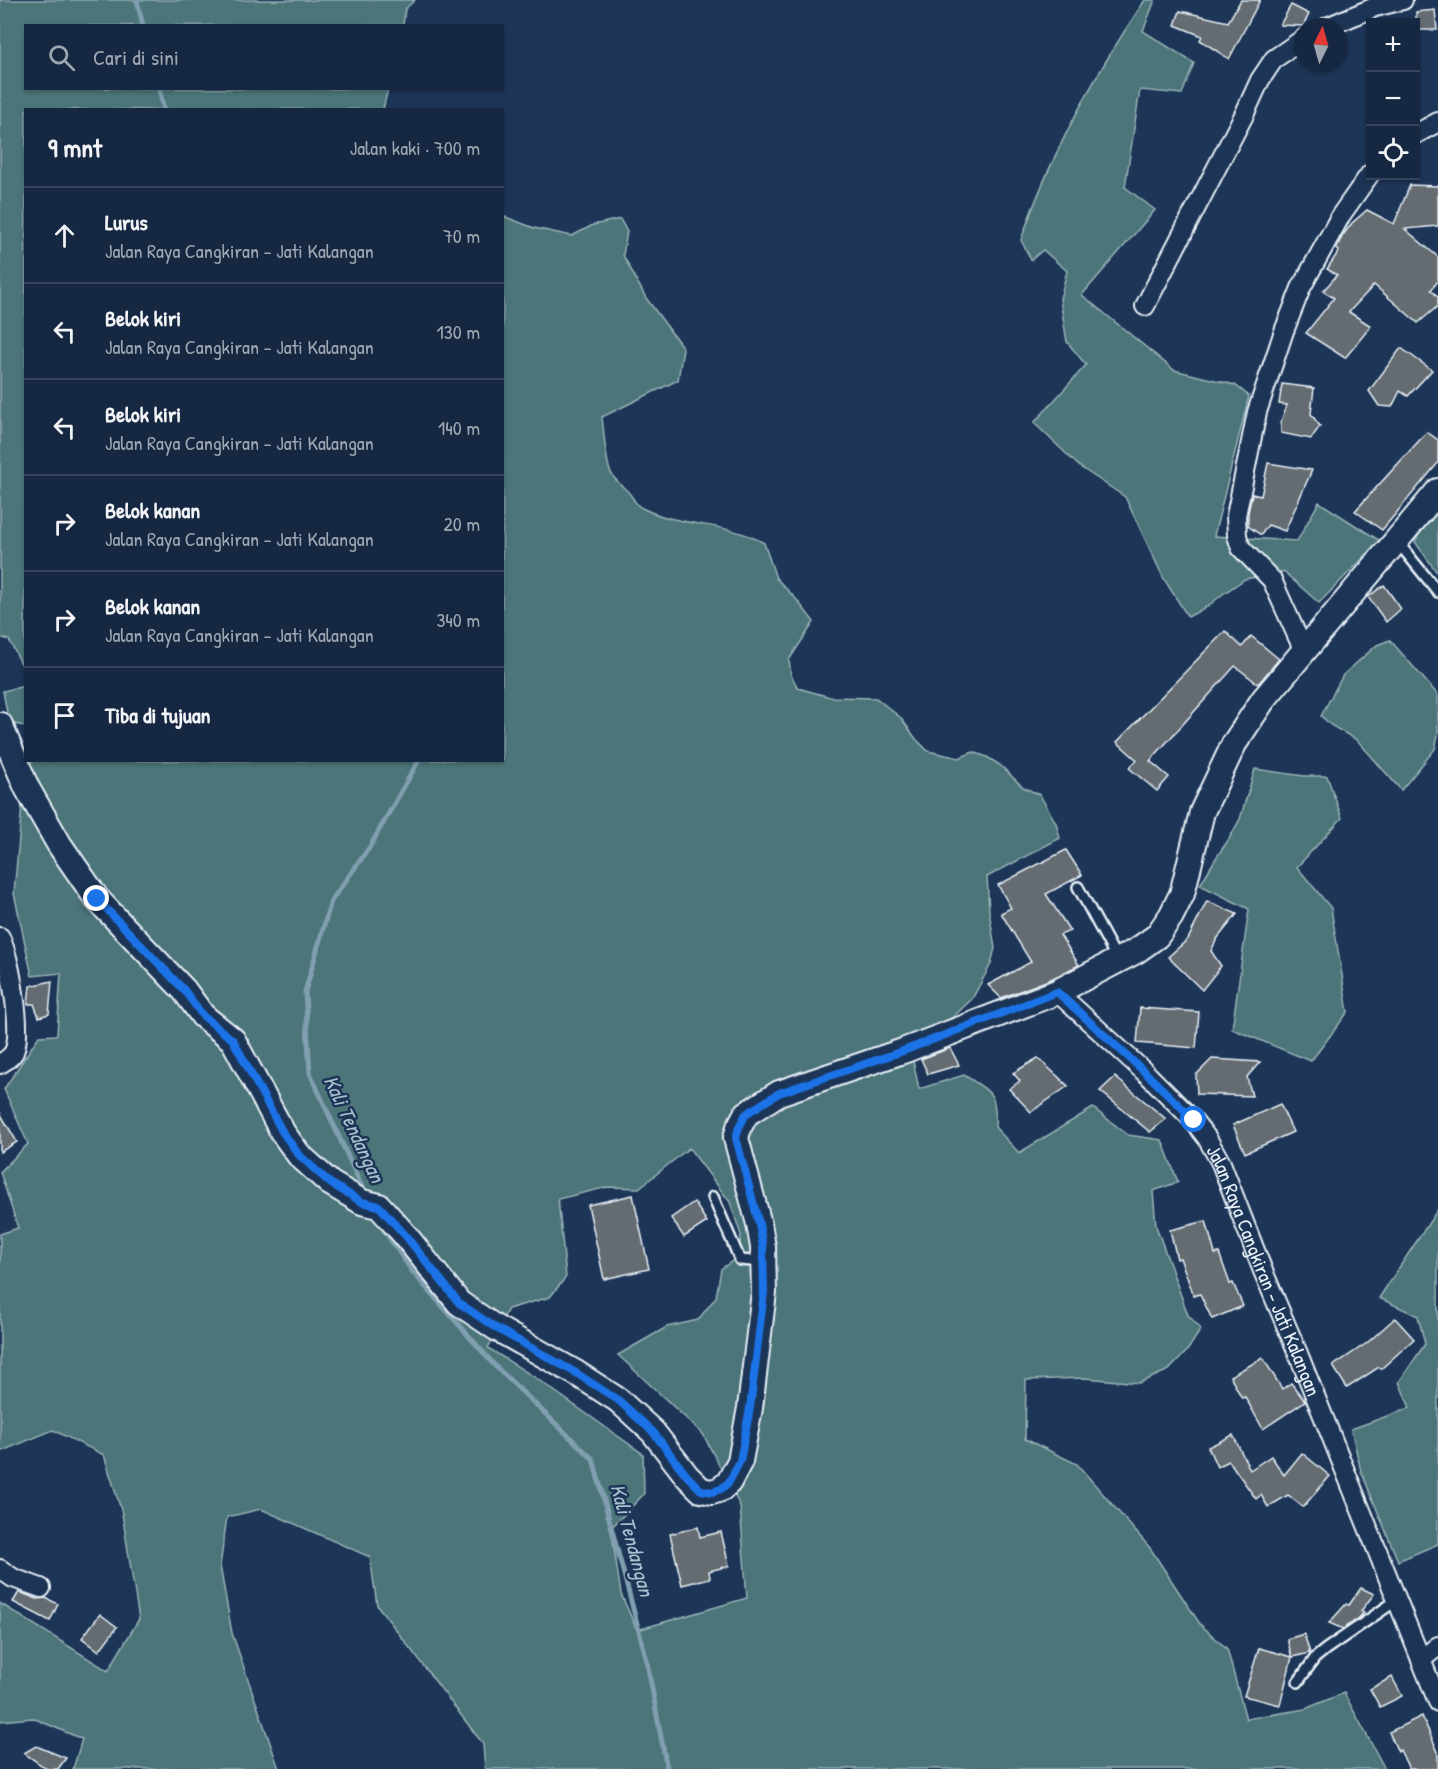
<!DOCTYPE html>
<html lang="id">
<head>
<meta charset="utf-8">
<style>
	:root { --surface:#162841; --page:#23344c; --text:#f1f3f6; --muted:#9ea6b1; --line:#35445a }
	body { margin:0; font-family:"Patrick Hand",sans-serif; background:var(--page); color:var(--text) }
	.controls { position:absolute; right:18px; top:18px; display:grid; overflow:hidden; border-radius:0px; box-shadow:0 2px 4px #0004 }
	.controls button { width:54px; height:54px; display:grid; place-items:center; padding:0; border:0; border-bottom:2px solid var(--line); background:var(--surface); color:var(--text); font:30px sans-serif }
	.compass { position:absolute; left:1294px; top:18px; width:54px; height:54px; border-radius:50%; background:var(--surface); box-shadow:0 2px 4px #0004; rotate:5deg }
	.stop { position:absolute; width:18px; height:18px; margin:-14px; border:4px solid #1a73e8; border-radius:50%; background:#fff }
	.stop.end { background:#1a73e8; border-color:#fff; box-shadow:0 2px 6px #0008 }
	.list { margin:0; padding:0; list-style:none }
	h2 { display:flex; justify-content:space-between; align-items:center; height:78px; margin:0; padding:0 24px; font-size:26px }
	h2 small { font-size:20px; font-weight:400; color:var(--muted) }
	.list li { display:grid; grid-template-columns:39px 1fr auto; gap:18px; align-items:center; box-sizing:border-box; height:96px; padding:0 24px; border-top:2px solid var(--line) }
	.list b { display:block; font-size:22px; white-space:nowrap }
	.list p { margin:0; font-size:20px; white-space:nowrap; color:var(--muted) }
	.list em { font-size:20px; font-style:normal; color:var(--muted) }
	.icon { flex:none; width:33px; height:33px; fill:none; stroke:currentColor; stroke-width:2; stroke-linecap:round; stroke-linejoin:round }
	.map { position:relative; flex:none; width:1438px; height:1769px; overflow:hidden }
	.search { position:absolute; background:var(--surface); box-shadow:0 2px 4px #0004; left:24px; top:24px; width:480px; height:66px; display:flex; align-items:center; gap:15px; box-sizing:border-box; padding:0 21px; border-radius:0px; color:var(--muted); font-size:22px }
	.panel { position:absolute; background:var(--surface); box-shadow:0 2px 4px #0004; left:24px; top:108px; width:480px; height:654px; border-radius:0px }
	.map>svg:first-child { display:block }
</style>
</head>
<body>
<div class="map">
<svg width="1438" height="1769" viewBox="0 0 1438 1769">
	<rect width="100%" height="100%" fill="#1d3557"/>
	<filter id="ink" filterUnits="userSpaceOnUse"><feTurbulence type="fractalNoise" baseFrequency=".0167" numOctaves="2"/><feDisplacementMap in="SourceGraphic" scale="12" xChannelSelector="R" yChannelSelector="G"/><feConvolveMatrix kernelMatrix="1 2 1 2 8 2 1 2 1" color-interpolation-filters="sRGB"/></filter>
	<g filter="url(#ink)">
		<g fill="#4c7579" stroke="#9ab3b8" stroke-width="1.5" fill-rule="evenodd">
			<polygon points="0,0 415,0 405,9 403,25 26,26 26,88 388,89 383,109 26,110 25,671 9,640 0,637"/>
			<path d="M1145 0H1155L1143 31 1194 63 1182 94 1140 90 1125 187 1155 210 1082 295 1174 370 1235 385 1249 396 1214 536 1297 541 1319 502 1380 541 1319 603 1284 572 1245 579 1223 594 1208 606 1188 617 1164 579 1125 497 1080 467 1034 423 1086 365 1067 342 1060 299 1067 271 1043 250 1031 260 1021 240C1050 155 1095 74 1145 0Z"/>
			<path d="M503 216 534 228 572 236 593 225 620 219 627 232 623 255 646 298 683 348 678 380 602 417C604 434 605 452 609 468 612 479 622 485 629 493 633 497 635 504 640 507 679 528 727 521 764 543L776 578 797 600 814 622 789 660 791 675 798 688 830 697 876 698 901 718 916 739 928 751 959 758 973 752 987 757 1000 765 1023 787 1040 795 1056 823 1060 838 987 877 989 911 995 948 991 964 972 999 953 1017 909 1042 919 1089 964 1075C992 1093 997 1093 995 1127L1019 1153 1093 1108 1128 1135 1162 1140 1178 1182 1153 1191 1156 1226 1188 1315 1201 1329 1187 1351 1169 1370 1139 1383 1086 1378 1026 1380 1025 1439 1077 1464 1150 1548 1200 1624 1227 1649 1246 1719 1305 1709 1344 1693 1385 1769H485L483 1744 377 1605 370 1557 261 1509 227 1517 220 1566 232 1633 279 1769H73L82 1739 33 1718 0 1721V1603L108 1671 139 1619 122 1513 104 1455 53 1430 0 1452V1234L18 1228 0 1172 28 1144 4 1089 39 1036 57 1035 61 973 32 976 14 893 26 761 502 760ZM689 1148 730 1202 741 1235 738 1257 721 1269 716 1297 698 1320 667 1327 618 1355 703 1434 740 1506 747 1598 637 1630 621 1594 611 1528 644 1494 643 1454 536 1378 488 1348 508 1309 550 1297 566 1277 558 1199 608 1187 639 1188Z"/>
			<polygon points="1438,504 1438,574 1415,542 1431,510"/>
			<polygon points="1390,640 1438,695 1438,735 1435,749 1401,790 1357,740 1332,726 1321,716 1343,675 1377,645"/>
			<polygon points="25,686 25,726 9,723 3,691"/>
			<polygon points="1255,769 1304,776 1327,776 1342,818 1297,867 1331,908 1348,1012 1311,1061 1232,1029 1249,909 1200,885 1216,858 1229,839 1240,819"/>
			<polygon points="1438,1209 1438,1544 1398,1561 1361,1471 1351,1429 1410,1408 1399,1382 1425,1344 1418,1316 1379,1298"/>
		</g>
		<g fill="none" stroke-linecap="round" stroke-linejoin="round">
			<g stroke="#819fb0" stroke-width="5">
				<polyline points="137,0 143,26"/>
				<polyline points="159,88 164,110"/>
				<polyline points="365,1194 310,1073 305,992 331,901 369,848 419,760"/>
				<polyline points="380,1224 412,1271 495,1366 593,1459 646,1657 667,1769"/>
			</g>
		</g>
		<g fill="#656c71" stroke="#e8f1f8" stroke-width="1.5">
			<polygon points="1241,0 1260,0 1229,59 1200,40 1202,36 1175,25 1180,11 1228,22"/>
			<polygon points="1291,5 1309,14 1303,26 1280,25"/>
			<polygon points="1435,10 1437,30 1416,30 1416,12"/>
			<polygon points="1410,185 1438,186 1438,226 1405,229 1438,257 1438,281 1431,290 1438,297 1438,306 1418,323 1374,285 1349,312 1371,326 1345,358 1306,333 1334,298 1323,291 1337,275 1327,269 1339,251 1336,249 1343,235 1352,223 1367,210 1394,224"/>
			<polygon points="1401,348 1432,370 1408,396 1400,391 1392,407 1379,406 1369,391"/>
			<polygon points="1282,384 1314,388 1311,414 1320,426 1311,439 1281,433 1281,421 1287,405 1279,404"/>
			<polygon points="1427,432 1438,440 1438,463 1382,530 1355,511"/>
			<polygon points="1268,463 1312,470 1285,531 1268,525 1261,535 1248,526 1248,513 1252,494 1261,496"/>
			<polygon points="1384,585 1401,609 1386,622 1368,597"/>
			<polygon points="1225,631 1242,647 1251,636 1279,659 1258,684 1235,666 1150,761 1169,777 1157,791 1129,768 1137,760 1117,742"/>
			<polygon points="1066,850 1082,875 1046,894 1070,931 1060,935 1079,965 1051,979 1001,998 988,985 1031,962 1001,913 1011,908 998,885"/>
			<polygon points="1207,901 1237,914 1217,939 1211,951 1221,966 1202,990 1168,957 1188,939"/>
			<polygon points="52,981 49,1014 39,1017 34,1004 28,1004 30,986"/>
			<polygon points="1140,1008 1199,1012 1196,1048 1137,1043"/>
			<polygon points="950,1048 959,1065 928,1074 921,1059"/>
			<polygon points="1038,1058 1068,1086 1031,1112 1009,1089 1020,1081 1013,1073"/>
			<polygon points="1212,1059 1260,1062 1247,1077 1252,1096 1197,1094 1196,1075"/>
			<polygon points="1115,1077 1166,1119 1150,1132 1100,1091"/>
			<polygon points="1280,1104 1293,1132 1245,1153 1233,1125"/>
			<polygon points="0,1113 17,1142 0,1152"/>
			<polygon points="633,1195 649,1269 604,1279 588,1205"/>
			<polygon points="694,1202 707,1222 684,1237 671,1218"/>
			<polygon points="1206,1221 1215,1254 1219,1253 1230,1284 1233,1283 1243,1306 1212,1319 1200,1294 1194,1296 1180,1258 1177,1259 1170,1230"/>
			<polygon points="1395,1318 1414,1339 1381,1369 1379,1367 1347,1388 1333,1366 1367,1343"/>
			<polygon points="1263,1358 1282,1389 1291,1383 1305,1401 1263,1429 1245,1397 1242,1398 1230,1376"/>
			<polygon points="1233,1435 1250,1470 1271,1456 1284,1475 1302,1453 1330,1476 1303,1507 1288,1495 1268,1507 1261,1495 1256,1499 1229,1461 1217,1467 1208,1447"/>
			<polygon points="698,1527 700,1537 721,1532 729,1566 709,1571 710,1578 682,1585 670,1534"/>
			<polygon points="1361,1588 1374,1594 1361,1611 1364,1612 1359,1618 1343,1629 1329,1623 1346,1604 1349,1605"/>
			<polygon points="19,1592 37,1599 46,1598 58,1604 50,1621 13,1602"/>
			<polygon points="100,1614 117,1627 99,1651 82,1638"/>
			<polygon points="1304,1634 1310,1653 1292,1657 1287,1639"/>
			<polygon points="1259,1648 1292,1657 1280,1705 1244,1696"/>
			<polygon points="1392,1677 1402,1696 1380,1707 1370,1689"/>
			<polygon points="1422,1716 1438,1752 1438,1769 1409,1769 1400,1750 1398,1752 1389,1732"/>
			<polygon points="36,1746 66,1758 58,1769 47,1769 24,1753"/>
		</g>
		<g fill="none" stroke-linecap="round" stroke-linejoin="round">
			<defs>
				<g id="lane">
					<polyline points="1396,540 1438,592"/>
					<polyline points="1078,887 1117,959"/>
					<polyline points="713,1197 740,1260 763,1262"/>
					<polyline points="1298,1682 1315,1658 1326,1649 1397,1600"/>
				</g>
				<g id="street">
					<polyline points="1327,27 1375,7 1403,0"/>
					<polyline points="1416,134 1438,122"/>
					<polyline points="1145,306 1244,115 1260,80 1274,59 1303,39"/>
					<polyline points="1304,651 1272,580 1241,548 1237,536 1236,516 1257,412 1284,331 1301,288 1323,248 1341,215 1370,174"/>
					<path d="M0 937C10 959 23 1030 14 1052 11 1057 5 1061 0 1064"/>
					<path id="s1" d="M1057 992 1149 1076 1193 1120 1207 1138 1221 1163 1263 1271 1297 1351 1438 1702"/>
					<polyline points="0,1569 13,1578 41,1588"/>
					<polyline points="1421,1660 1438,1646"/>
				</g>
				<polyline id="secondary" points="0,725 27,788 59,844 97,899 184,990 203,1016 233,1040 283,1133 299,1155 330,1183 362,1202 379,1206 405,1235 459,1303 496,1328 576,1373 618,1400 653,1432 687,1476 701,1490 712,1492 721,1489 729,1482 740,1461 750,1408 764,1292 763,1247 759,1224 736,1138 739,1127 746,1114 779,1093 903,1051 1057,992 1136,951 1157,936 1171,916 1182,894 1202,812 1234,744 1263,700 1438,491"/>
			</defs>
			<use href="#lane" stroke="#e8f1f8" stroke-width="14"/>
			<use href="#street" stroke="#e8f1f8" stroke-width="22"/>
			<use href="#secondary" stroke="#e8f1f8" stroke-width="28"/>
			<use href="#lane" stroke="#1d3557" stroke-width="9"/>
			<use href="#street" stroke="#1d3557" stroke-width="18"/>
			<use href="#secondary" stroke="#1d3557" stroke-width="24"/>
		</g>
	</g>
	<g fill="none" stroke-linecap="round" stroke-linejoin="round" filter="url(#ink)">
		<polyline stroke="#1a73e8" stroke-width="8" points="97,899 184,990 203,1016 233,1040 283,1133 299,1155 330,1183 362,1202 379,1206 405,1235 459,1303 496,1328 576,1373 618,1400 653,1432 687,1476 701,1490 712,1492 721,1489 729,1482 740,1461 750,1408 764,1292 763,1247 759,1224 736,1138 739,1127 746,1114 779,1093 903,1051 1057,992 1149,1076 1194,1120"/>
	</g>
	<g text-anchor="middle" stroke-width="5" stroke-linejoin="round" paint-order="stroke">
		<g font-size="20" fill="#e8f1f8" stroke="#1d3557">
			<text dy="7" stroke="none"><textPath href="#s1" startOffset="354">Jalan Raya Cangkiran - Jati Kalangan</textPath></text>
		</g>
		<g font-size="21" font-style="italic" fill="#acc1ce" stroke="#1d3557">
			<text transform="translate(354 1129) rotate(65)" y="7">Kali Tendangan</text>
			<text transform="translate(632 1540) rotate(75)" y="7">Kali Tendangan</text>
		</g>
	</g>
</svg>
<div class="controls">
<button>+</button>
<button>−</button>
<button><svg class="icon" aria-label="locate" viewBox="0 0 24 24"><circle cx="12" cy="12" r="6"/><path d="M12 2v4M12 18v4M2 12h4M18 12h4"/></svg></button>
</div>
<svg class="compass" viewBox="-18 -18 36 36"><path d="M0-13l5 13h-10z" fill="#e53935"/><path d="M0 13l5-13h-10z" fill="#9ea6b1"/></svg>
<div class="stop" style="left:1194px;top:1120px"></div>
<div class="stop end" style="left:97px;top:899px"></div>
<div class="search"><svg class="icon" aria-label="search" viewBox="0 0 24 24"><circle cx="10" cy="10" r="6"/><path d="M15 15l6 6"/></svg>Cari di sini</div>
<section class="panel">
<h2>9 mnt<small>Jalan kaki · 700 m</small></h2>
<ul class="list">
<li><svg class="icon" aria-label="ahead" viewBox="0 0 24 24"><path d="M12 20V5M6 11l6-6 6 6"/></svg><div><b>Lurus</b><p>Jalan Raya Cangkiran - Jati Kalangan</p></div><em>70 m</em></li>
<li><svg class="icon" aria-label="left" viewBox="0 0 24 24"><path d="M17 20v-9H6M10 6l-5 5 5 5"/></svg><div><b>Belok kiri</b><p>Jalan Raya Cangkiran - Jati Kalangan</p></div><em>130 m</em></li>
<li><svg class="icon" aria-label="left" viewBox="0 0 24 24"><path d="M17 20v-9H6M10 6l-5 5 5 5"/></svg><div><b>Belok kiri</b><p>Jalan Raya Cangkiran - Jati Kalangan</p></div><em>140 m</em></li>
<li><svg class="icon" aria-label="right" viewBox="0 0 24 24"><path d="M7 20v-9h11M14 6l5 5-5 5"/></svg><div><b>Belok kanan</b><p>Jalan Raya Cangkiran - Jati Kalangan</p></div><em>20 m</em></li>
<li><svg class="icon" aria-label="right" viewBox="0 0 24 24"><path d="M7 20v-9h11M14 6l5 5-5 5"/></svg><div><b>Belok kanan</b><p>Jalan Raya Cangkiran - Jati Kalangan</p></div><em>340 m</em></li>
<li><svg class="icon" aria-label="arrive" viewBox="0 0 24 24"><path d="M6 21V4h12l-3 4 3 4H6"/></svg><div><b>Tiba di tujuan</b></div></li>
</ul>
</section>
</div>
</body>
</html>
